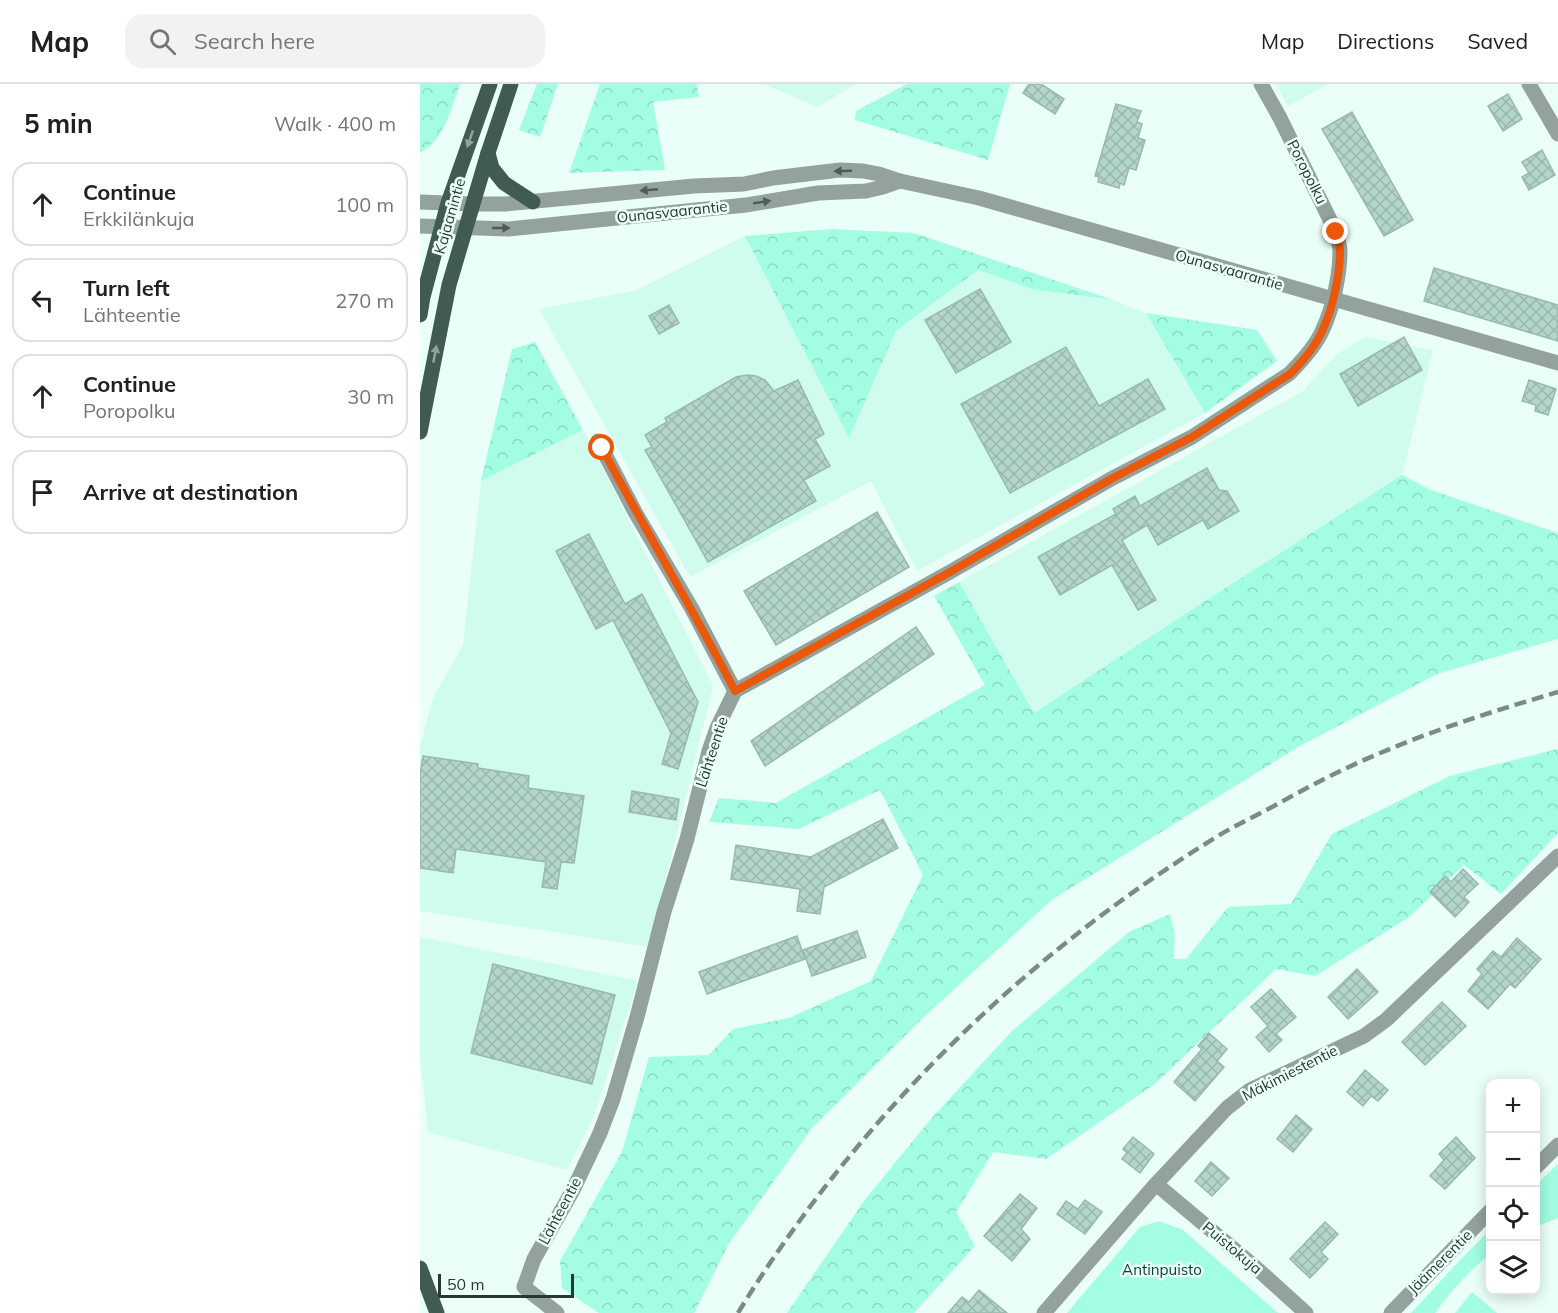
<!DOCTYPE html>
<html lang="en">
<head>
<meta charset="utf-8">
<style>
	:root { --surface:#fff; --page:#f2f2f2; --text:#202124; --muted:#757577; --line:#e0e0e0 }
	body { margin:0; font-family:Mulish,sans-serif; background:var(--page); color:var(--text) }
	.controls { position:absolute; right:18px; bottom:18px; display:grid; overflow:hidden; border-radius:12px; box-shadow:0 3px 15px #0003 }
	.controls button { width:54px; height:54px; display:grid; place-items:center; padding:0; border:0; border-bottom:2px solid var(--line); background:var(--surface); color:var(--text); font:30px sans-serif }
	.scale { position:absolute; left:18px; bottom:15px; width:136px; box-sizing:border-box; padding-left:6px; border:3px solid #293732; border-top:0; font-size:16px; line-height:21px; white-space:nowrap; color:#293732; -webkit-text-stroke:4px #eafff8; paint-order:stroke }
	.stop { position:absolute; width:18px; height:18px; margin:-14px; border:4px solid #ea580c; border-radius:50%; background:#fff }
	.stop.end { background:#ea580c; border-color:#fff; box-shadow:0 2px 6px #0008 }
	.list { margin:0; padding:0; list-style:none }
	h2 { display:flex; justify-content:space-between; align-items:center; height:78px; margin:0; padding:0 24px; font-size:26px }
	h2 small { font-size:20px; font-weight:400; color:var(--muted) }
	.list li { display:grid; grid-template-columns:39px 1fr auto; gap:18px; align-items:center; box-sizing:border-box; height:84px; margin:0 12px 12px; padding:0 12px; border:2px solid var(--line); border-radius:18px }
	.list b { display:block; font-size:22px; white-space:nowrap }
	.list p { margin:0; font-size:20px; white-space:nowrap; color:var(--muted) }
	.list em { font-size:20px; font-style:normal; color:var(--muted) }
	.icon { flex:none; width:33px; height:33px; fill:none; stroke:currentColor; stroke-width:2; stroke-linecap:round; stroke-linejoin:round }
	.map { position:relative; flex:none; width:1138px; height:1229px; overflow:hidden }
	header { display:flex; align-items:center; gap:36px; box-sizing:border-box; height:84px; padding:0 30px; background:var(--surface); border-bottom:2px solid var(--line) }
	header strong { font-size:28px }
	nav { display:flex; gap:33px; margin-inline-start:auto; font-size:21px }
	.search { width:420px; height:54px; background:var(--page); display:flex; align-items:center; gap:15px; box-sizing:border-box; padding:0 21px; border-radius:18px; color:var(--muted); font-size:22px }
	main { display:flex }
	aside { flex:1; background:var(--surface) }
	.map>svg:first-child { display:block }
</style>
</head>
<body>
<header>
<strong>Map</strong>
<div class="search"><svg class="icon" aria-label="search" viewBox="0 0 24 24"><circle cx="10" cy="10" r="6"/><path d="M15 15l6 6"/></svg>Search here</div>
<nav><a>Map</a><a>Directions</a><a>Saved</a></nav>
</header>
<main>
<aside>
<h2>5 min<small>Walk · 400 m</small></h2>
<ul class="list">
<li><svg class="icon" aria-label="ahead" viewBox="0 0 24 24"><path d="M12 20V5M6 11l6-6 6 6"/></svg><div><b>Continue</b><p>Erkkilänkuja</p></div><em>100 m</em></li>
<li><svg class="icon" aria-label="left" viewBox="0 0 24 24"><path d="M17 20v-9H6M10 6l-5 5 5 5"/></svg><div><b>Turn left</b><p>Lähteentie</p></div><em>270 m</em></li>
<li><svg class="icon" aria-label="ahead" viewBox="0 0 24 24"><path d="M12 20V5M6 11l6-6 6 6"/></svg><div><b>Continue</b><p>Poropolku</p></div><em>30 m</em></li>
<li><svg class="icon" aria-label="arrive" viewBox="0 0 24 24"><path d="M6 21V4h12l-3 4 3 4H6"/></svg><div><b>Arrive at destination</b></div></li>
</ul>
</aside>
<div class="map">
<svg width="1138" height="1229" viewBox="0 0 1138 1229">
	<defs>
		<pattern id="forest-crowns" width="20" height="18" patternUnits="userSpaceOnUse" patternTransform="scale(1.5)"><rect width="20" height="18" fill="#a2fde3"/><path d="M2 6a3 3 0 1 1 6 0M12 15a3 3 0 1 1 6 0" fill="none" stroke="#8cd9c3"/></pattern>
		<pattern id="building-cross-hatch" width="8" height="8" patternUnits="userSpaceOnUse" patternTransform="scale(1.5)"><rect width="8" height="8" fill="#b3d5ca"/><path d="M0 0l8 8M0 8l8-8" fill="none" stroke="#9ab7ae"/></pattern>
	</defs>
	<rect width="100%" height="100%" fill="#eafff8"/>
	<g fill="#d0fcee">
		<polygon points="344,0 436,0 398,23"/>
		<polygon points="856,0 908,0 868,22"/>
		<polygon points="325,152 429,353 476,247 558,186 612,205 693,216 726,229 785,329 497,487 451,397 270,493 119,225 217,206"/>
		<polygon points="945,253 1013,266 982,391 771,526 614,629 539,498 883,307 917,270"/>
		<polygon points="163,346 293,602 229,863 0,827 0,663 13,614 43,561 61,397"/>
		<polygon points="0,853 218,897 174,1032 147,1086 8,1048 0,972"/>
	</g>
	<g fill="#a2fde3">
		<polygon points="1138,1080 1138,1134 1116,1143 1116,1101"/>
		<polygon points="739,1137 763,1146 858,1229 647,1229 720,1143"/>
		<path d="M1070 1146V1170C1048 1188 1032 1206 1015 1229H991L1039 1177Z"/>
		<polygon points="1052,1208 1077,1229 1035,1229"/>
	</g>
	<g fill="url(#forest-crowns)">
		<path d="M0 0H40C31 25 25 55 0 69Z"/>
		<polygon points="117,0 138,0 120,53 99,46"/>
		<polygon points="180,0 277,0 279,13 233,18 245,86 149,89"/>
		<polygon points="487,0 590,0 568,76 435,36 436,27"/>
		<polygon points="412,145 494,149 693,216 612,205 558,186 476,247 429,354 325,152"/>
		<polygon points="726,229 837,246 857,277 785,329"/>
		<polygon points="115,258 163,346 61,397 92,265"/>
		<polygon points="982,391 1011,406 1138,449 1138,555 1017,590 878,663 633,815 506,931 392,1044 308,1161 274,1229 179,1229 142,1204 140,1177 202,1068 229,973 289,971 313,945 369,934 451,897 503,791 460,706 379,745 289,738 299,714 356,719 565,601 514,512 539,498 614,629 771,526"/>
		<polygon points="1138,665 1138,749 1081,810 1044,781 989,833 895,892 856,885 736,999 626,1075 573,1068 536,1128 555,1162 494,1229 367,1229 444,1117 509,1037 591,948 709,848 750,830 755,852 753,875 766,875 808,823 871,820 912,750 1030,692"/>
	</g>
	<g fill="url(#building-cross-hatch)" stroke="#97b9ae" stroke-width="1.5">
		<polygon points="609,0 621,0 644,15 635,30 603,9"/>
		<polygon points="1088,10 1102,35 1083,47 1068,22"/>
		<polygon points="696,20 721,27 717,38 722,40 718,54 725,56 716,86 709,84 704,101 700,99 699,104 678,98 679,93 675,92"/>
		<polygon points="932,28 993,136 964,152 902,45"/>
		<polygon points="1122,66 1135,91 1109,106 1102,93 1109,89 1102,78"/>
		<polygon points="1014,184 1138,221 1138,257 1004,217"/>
		<polygon points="560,205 591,258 536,289 505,236"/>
		<polygon points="249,221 259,239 239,250 229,232"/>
		<polygon points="984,253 1002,286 938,322 920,290"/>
		<polygon points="646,263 679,322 728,295 745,325 590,409 541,320"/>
		<polygon points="327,291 336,292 345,296 354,307 378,296 404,350 395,355 410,382 384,396 396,417 288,478 225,366 232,363 225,351 247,338 245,334 316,293"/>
		<polygon points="1109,296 1136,305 1128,331 1115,327 1116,321 1102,317"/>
		<polygon points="787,384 799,406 807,407 819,427 788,445 783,436 738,461 727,441 702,456 736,516 718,526 692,481 640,511 618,473 696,430 693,425 715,412 720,422"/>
		<polygon points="457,428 489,483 356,561 324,507"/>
		<polygon points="169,450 205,520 222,510 278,618 258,685 242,680 251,649 193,536 176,545 136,467"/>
		<polygon points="496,543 514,570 345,682 331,657"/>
		<polygon points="3,672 58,680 58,684 109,692 108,704 164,712 154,779 141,778 137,805 122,803 126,778 36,765 33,789 0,784 0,691"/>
		<polygon points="212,707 259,715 256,736 209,728"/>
		<polygon points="463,735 478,764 404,803 400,830 377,827 380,805 311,795 316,761 391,773"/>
		<polygon points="1043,785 1058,800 1044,813 1049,818 1035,833 1010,808 1025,792 1031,798"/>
		<polygon points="437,847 446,873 392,892 383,866"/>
		<polygon points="377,852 385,875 287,910 279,888"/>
		<polygon points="1097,854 1121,875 1095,904 1090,900 1068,925 1048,907 1062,890 1057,885 1073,867 1081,873"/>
		<polygon points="73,880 195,911 172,1000 51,969"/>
		<polygon points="937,885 958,908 928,935 908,913"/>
		<polygon points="851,905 876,933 856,950 862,956 849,968 836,953 848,942 831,923"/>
		<polygon points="1022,918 1046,942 1005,981 982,958"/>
		<polygon points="789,949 807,965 797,977 804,983 775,1017 754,998 782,965 778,962"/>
		<polygon points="945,986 968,1006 958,1017 951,1012 943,1022 927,1008"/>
		<polygon points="876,1031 892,1045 873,1068 857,1055"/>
		<polygon points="713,1053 734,1070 720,1089 702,1075 707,1069 703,1065"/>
		<polygon points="1036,1053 1055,1074 1025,1105 1010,1092 1024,1076 1019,1070"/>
		<polygon points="791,1078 809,1094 792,1112 775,1097"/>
		<polygon points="600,1110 617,1124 601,1145 610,1155 592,1177 564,1152"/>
		<polygon points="665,1116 682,1128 665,1150 637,1130 646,1117 658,1125"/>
		<polygon points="905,1138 918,1150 901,1168 908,1175 890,1194 870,1175"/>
		<polygon points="559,1206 587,1229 528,1229 542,1213 549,1218"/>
	</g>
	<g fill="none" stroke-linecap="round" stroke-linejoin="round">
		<g stroke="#93a29d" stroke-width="15">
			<polyline points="1109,0 1138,50"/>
			<polyline points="0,118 52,120 86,120 274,102 324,100 353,94 420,86 443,87 459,90 480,97 559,114 1138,279"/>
			<polyline points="0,142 88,145 326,121 398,109 446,107 463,103 480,97"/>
			<polyline points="178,357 215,428 272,525 315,607"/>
			<polyline points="1116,1083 1138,1061"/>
			<polyline points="736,1100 834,1182 886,1229"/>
			<path d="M137 1229 104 1203 114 1175 153 1106 180 1049 193 1015 217 933 244 828 267 755 289 667 297 644 315 607 530 488 691 395 772 353 869 290C882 277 896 262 903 245 913 224 920 190 920 167 920 161 917 154 916 148L860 34 841 0"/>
			<polyline points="624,1229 736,1100 807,1024 830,1006 944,952 966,936 1138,772"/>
			<polyline points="971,1229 1070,1127"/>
		</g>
		<g stroke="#415b53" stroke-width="15">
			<polyline points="68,69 72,84 84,99 113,118"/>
			<polyline points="0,231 3,213 28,119 70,0"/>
			<polyline points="0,348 29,201 68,69 91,0"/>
			<polyline points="0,1184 17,1229"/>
		</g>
		<path stroke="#7a8a85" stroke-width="4.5" stroke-dasharray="12 6" stroke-linecap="butt" d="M318 1229C339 1194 362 1161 386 1128 499 976 637 851 798 752 816 741 835 732 854 722 888 703 922 685 958 670 1016 645 1077 626 1138 608"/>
	</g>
	<defs><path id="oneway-solid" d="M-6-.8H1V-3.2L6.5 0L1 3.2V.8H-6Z" transform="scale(1.5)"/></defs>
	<g fill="#8da59d">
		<use href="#oneway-solid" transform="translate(50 55) rotate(109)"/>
		<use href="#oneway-solid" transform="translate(15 270) rotate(-79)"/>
	</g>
	<g fill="#4e5c57">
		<use href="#oneway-solid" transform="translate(423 87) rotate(178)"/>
		<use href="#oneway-solid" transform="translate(229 106) rotate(175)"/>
		<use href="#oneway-solid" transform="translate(342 118) rotate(-9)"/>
		<use href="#oneway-solid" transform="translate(81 144)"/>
	</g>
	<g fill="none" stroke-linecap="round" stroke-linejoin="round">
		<path stroke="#ea580c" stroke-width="8" d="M182 364C225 446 273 525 315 607L530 488 691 395 772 353 870 290C883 277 896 262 903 245 913 224 920 190 920 167 920 161 917 154 916 148"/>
	</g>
	<g text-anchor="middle" stroke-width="5" stroke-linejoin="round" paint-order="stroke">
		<g font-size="15" fill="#293732" stroke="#eafff8">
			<text transform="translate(887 88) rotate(63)" y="5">Poropolku</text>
			<text transform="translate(252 128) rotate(-6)" y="5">Ounasvaarantie</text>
			<text transform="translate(30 132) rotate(-74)" y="5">Kajaanintie</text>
			<text transform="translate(809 186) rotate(16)" y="5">Ounasvaarantie</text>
			<text transform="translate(292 668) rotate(-72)" y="5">Lähteentie</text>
			<text transform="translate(870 989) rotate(-27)" y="5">Mäkimiestentie</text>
			<text transform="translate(140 1127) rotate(-62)" y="5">Lähteentie</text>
			<text transform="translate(812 1164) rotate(40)" y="5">Puistokuja</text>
			<text transform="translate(1020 1178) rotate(-45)" y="5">Jäämerentie</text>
		</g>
		<g font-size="15" fill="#083e32" stroke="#eafff8">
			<text x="742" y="1191">Antinpuisto</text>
		</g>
	</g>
</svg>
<div class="controls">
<button>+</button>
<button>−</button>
<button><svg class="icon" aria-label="locate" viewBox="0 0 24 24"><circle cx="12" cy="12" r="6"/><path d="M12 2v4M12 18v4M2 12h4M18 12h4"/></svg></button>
<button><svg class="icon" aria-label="layers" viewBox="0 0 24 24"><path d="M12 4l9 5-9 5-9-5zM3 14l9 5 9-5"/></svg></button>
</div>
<div class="scale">50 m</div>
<div class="stop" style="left:182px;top:364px"></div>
<div class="stop end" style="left:916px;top:148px"></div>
</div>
</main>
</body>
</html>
